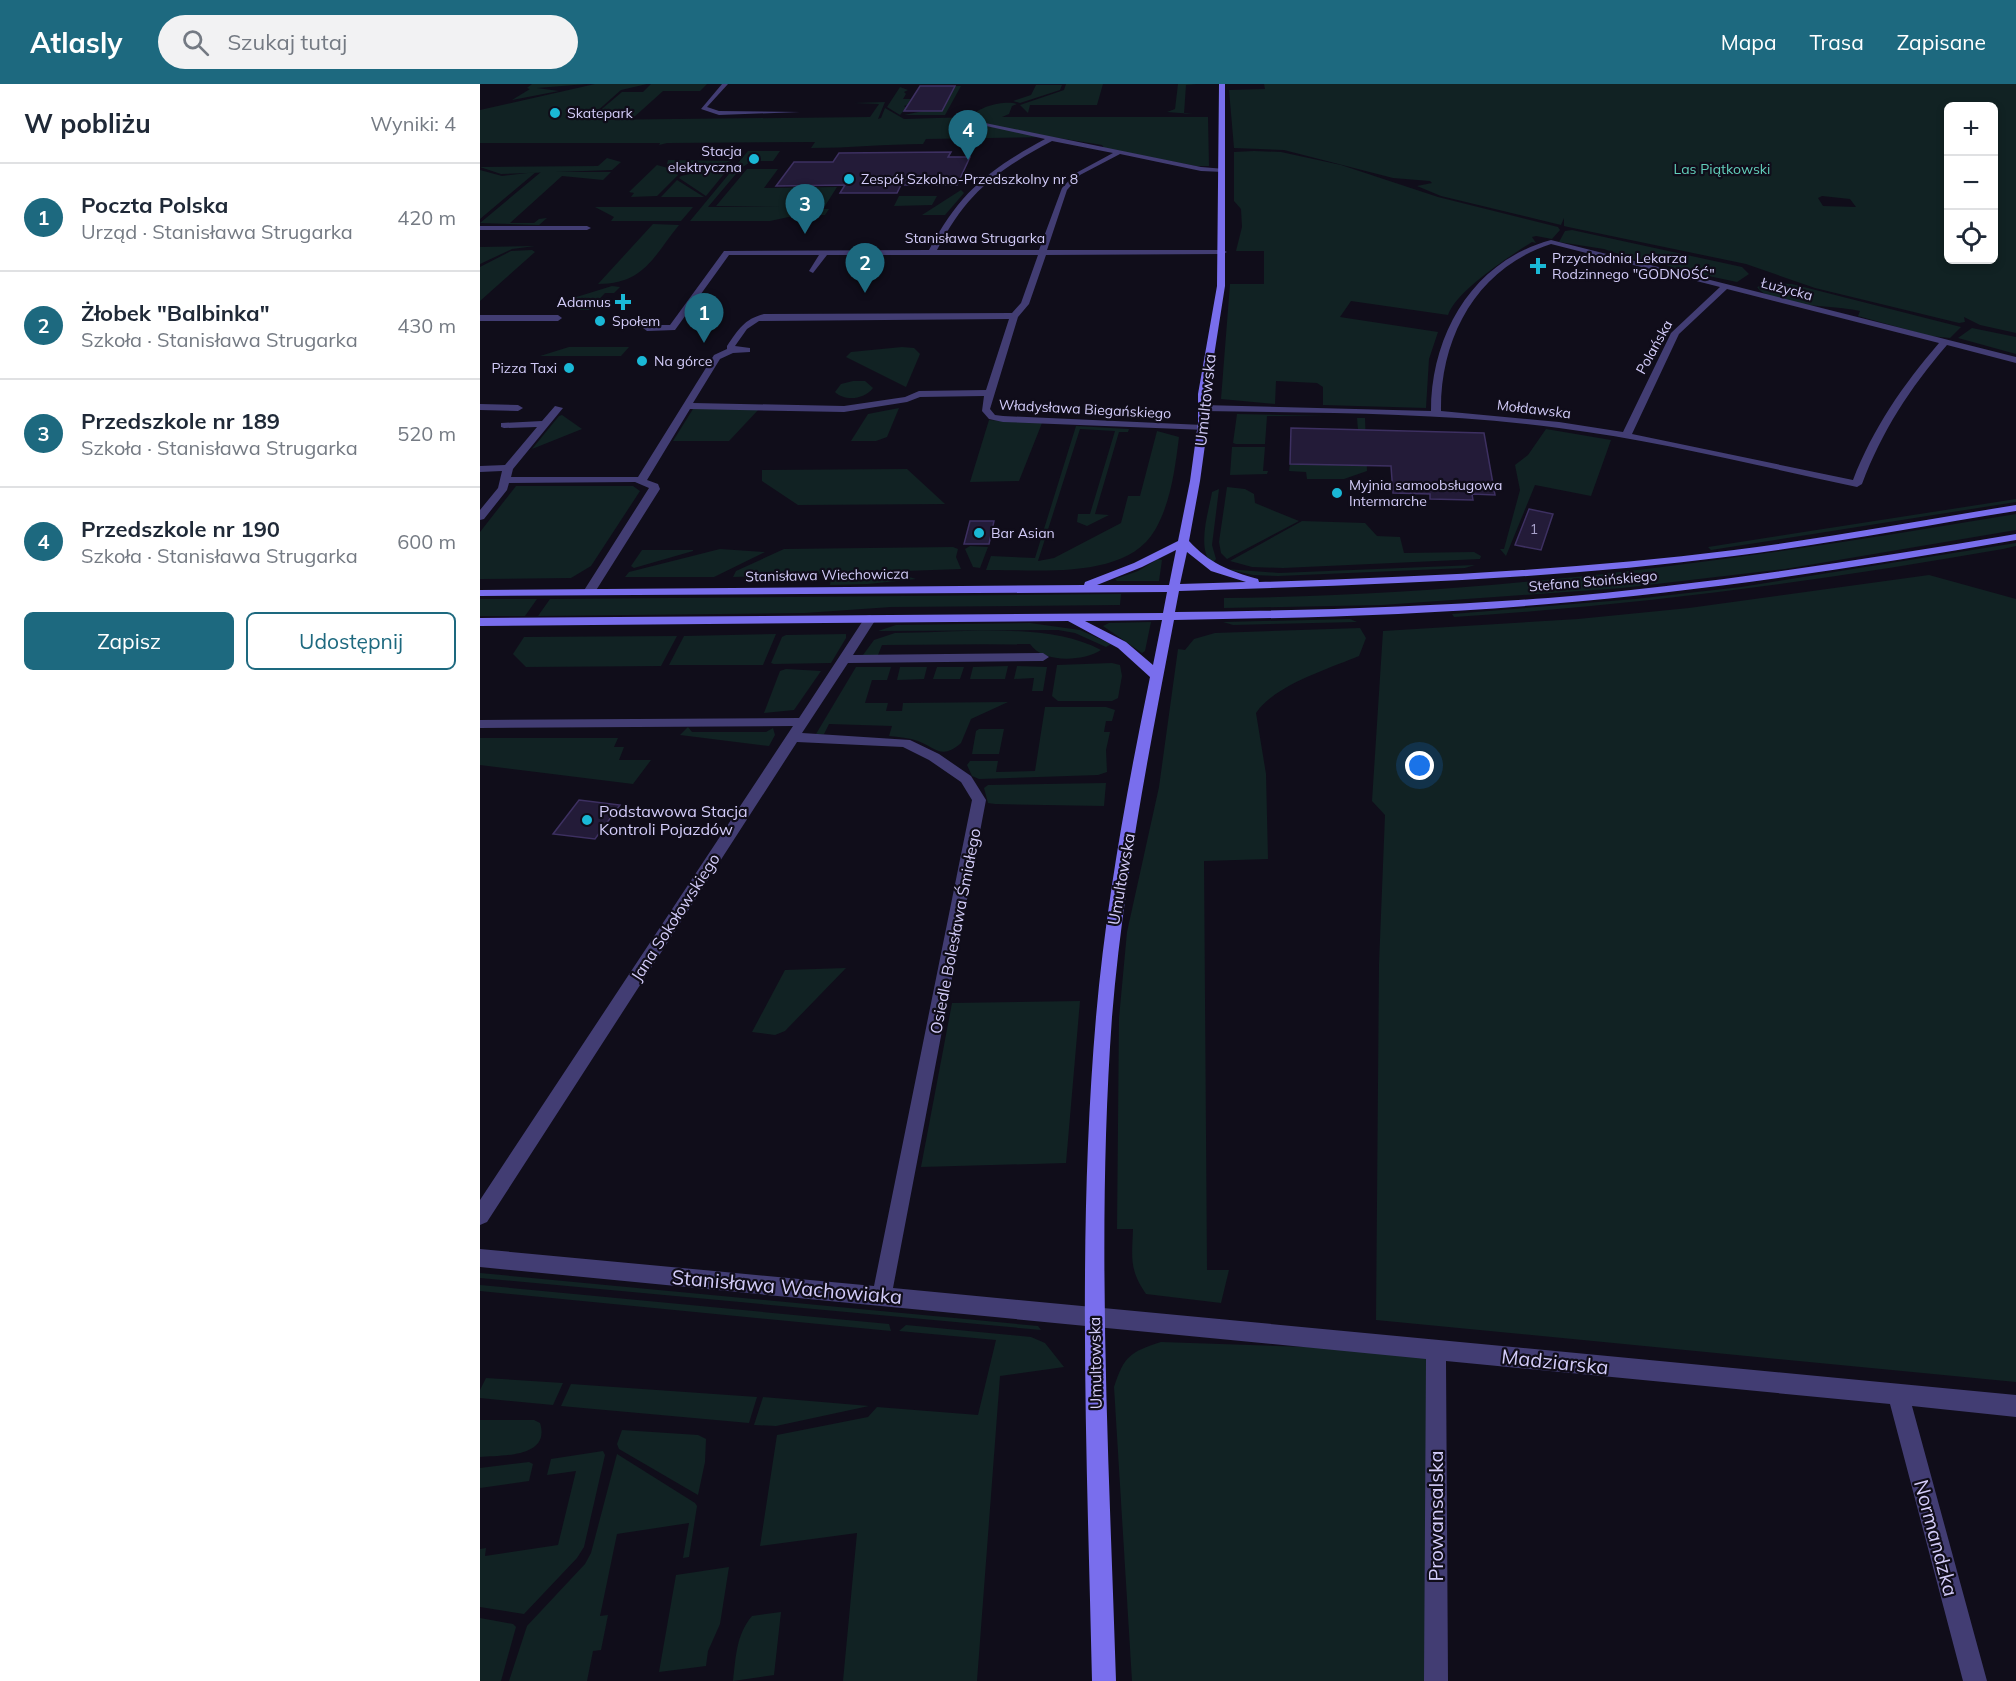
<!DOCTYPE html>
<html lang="pl">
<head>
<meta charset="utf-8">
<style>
	:root { --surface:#fff; --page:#f2f2f3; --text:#1f2937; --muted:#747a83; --line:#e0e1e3; --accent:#1d697f }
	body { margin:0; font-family:Mulish,sans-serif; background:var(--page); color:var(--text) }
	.controls { position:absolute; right:18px; top:18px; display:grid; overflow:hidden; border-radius:9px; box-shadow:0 3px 9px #0003 }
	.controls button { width:54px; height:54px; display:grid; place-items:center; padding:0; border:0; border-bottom:2px solid var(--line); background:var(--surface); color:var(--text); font:30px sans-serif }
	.you { position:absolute; left:940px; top:682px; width:21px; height:21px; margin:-15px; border:4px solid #fff; border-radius:50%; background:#1a73e8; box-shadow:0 0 0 9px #1a73e833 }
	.badge { display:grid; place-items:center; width:39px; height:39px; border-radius:50%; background:var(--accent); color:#fff; font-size:20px; font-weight:700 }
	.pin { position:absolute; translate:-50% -50px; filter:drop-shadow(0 2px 3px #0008) }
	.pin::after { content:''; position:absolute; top:32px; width:21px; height:18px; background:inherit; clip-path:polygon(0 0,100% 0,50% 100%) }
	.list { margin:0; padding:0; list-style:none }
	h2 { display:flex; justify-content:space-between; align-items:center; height:78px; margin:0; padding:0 24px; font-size:26px }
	h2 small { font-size:20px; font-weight:400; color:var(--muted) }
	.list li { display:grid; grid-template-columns:39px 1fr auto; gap:18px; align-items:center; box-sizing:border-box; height:108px; padding:0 24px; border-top:2px solid var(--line) }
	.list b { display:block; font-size:22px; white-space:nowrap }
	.list p { margin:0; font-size:20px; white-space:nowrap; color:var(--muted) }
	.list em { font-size:20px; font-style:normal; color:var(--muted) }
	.actions { display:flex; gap:12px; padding:18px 24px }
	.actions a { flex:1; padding:14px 0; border:2px solid var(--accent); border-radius:9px; text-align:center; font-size:21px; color:var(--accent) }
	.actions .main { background:var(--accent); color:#fff }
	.icon { flex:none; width:33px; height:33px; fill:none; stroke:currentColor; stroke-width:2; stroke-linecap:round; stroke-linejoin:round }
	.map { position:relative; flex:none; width:1536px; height:1597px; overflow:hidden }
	header { display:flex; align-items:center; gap:36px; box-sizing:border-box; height:84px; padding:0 30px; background:var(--accent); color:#fff }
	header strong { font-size:28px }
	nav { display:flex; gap:33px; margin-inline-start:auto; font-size:21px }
	.search { width:420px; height:54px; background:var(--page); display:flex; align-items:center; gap:15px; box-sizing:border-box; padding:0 21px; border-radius:33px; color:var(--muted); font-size:22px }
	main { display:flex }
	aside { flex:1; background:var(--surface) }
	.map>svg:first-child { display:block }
</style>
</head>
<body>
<header>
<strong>Atlasly</strong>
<div class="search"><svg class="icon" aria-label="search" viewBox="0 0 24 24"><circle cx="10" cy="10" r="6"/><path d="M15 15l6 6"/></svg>Szukaj tutaj</div>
<nav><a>Mapa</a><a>Trasa</a><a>Zapisane</a></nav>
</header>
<main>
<aside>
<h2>W pobliżu<small>Wyniki: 4</small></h2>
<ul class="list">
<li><span class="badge">1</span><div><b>Poczta Polska</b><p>Urząd · Stanisława Strugarka</p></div><em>420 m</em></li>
<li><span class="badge">2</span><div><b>Żłobek &quot;Balbinka&quot;</b><p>Szkoła · Stanisława Strugarka</p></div><em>430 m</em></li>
<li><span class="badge">3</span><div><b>Przedszkole nr 189</b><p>Szkoła · Stanisława Strugarka</p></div><em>520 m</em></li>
<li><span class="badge">4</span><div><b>Przedszkole nr 190</b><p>Szkoła · Stanisława Strugarka</p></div><em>600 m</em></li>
</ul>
<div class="actions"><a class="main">Zapisz</a><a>Udostępnij</a></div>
</aside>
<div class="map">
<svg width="1536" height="1597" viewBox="0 0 1536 1597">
	<rect width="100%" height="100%" fill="#100d1a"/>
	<g fill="#112223" fill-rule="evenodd">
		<polygon points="52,0 107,0 57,4 79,7 32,16 50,5 47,4"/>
		<path d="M115 0H167L141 6 107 36 390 33 399 20 374 19 405 18 398 35 401 34 405 24 424 35 491 33C499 22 526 16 537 20L532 22 529 30 522 33H728L729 82H716L624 64 622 61 572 53 446 55 443 60C406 60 369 64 331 64L335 58 187 59 179 61 180 59H0V26Z"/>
		<polygon points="171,0 227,0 220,7 183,7 153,34 110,35 142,8 163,8"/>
		<polygon points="586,0 623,0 617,21 550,21 548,29 540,21 584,6"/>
		<polygon points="698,0 717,0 706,1 704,30 713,30 687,28 695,25"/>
		<path d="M784 0H1536V249L1500 241 1484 233 1485 238 1479 239 1335 204 1266 180 1088 143 1084 142V134L1081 141 961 112 937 102 952 99 950 97 913 94 804 66 754 64 749 6 785 5ZM1468 22H1514V176H1468ZM1342 112 1370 115 1376 123 1343 122 1338 114Z"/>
		<polygon points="556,1 582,1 580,6 540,19 533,17 551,11"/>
		<polygon points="475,2 481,2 465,31 424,31 443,27 462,26"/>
		<polygon points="420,3 428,6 424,8 426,10 423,15 431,15 427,21 424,22 426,24 420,31 407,23"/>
		<polygon points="268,67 300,67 293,77 272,77 261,84 228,123 302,123 236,122 267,85 298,85 284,104 357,103 345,122 336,122 336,125 349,125 345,131 318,131 290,137 210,137"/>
		<path d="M774 67 801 68 861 81 958 113 1078 143 1080 146 1072 155 1056 152 1052 153 1056 159 1052 158C1030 172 977 206 968 231L871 217 860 233 958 248 949 275 946 324 843 321V303L837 299 796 297 795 320 741 315 750 200H784V167H756L762 143 761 125 754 117V68Z"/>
		<polygon points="127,74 141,78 132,86 21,90 0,83 118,82"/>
		<polygon points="188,76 252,77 202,90 201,86 187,80"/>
		<polygon points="252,80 226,112 199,94 201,92"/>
		<polygon points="177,81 195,86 198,91 177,112 151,113 154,109 149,108"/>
		<polygon points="0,86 22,92 56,88 0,135"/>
		<polygon points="61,88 131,88 123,96 82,92 30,139 54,139 59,135 67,134 59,141 0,139"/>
		<polygon points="197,96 224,113 181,113"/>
		<polygon points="481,106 484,109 465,131 442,131"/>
		<polygon points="419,112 457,112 452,121 414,122"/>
		<polygon points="115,123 213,123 201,137 131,137 134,133"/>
		<path d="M173 140 199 141C173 173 164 200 118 200Z"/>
		<polygon points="1092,146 1262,183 1269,190 1257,198 1200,186 1170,175 1153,175 1124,165 1079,158 1085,147"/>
		<polygon points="55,162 32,165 0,180 0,163"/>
		<polygon points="52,166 55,168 0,217 0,183 31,167"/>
		<path d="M1289 199 1312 200 1481 243 1470 254 1450 252 1378 232 1380 227C1355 221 1293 224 1277 203Z"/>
		<polygon points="132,202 140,203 134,209 125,209 109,226 99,226 109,215 90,215"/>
		<polygon points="1492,244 1536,253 1536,270 1478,254"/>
		<polygon points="89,263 149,263 141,272 60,272"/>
		<polygon points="422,263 434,264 440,270 426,303 366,273 371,268"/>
		<path d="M373 297H385L393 304C385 315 365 318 355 308L361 300Z"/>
		<polygon points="419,324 407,353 396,357 371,357 388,330"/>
		<polygon points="213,325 279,325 249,357 193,357"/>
		<polygon points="757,330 846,332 787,332 785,360 756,360 753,359"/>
		<polygon points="82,331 102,345 52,365 79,332"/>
		<polygon points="877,334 885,334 887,387 864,395 827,395 826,388 809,387 810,380 881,381"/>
		<polygon points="509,336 562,339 539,397 490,398"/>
		<path d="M596 342 649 345 648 348H639L615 430 629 431 607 442 597 438 598 430H610L635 347 600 345 558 477 574 474 641 439 648 412H660L677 347 699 353C695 385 691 418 675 446 646 497 555 485 506 486L511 472 555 474Z"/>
		<polygon points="1066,345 1131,356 1111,412 1055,401 1026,472 1020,465 1024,465 1040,406 1035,381 1048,371"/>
		<polygon points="752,363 785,363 783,387 788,387 787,390 750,391"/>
		<polygon points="427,385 465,420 318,421 282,397 282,386"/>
		<polygon points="36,402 153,402 160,407 111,482 91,494 0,495 0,448"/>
		<polygon points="747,403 765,405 774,410 775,419 819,437 747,475 741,469 739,458"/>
		<path d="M739 405 732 461 736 475 732 480C716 464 729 427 732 408Z"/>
		<polygon points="1536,415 1536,418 1231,466 1228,463"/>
		<path d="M1536 430V446L1305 485 1142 504 902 521 744 524V514C1011 512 1274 474 1536 430Z"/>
		<polygon points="822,437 885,439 897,452 920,453 924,469 994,468 1001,472 1000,475 803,484 772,483 750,477"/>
		<path d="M1536 459V462L1523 465C1341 497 1159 521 974 533L972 530 1155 515 1261 503Z"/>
		<polygon points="490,462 508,463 500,484 493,483 485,465"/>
		<polygon points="473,463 478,465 476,473 481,485 253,493 256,487 304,465"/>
		<polygon points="240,465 285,468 234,493 145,493 149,488"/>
		<polygon points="162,466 213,466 213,467 154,484 151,482"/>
		<polygon points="678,475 682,476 679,497 637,497 635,495 658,487"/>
		<polygon points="995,481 985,484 798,492 773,491 746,485 799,489"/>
		<polygon points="1449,491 1536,515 1536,1298 896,1236 899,880 905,731 892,717 903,547 1098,535 1209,524"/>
		<polygon points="426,492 436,495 388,500 350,501 351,495"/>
		<polygon points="641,510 640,521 411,523 325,529 58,532 70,515"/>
		<polygon points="0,515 57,515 45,532 0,532"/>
		<polygon points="870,535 877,538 753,541 743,538"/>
		<polygon points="671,538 665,567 662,569 623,542 629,539"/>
		<polygon points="550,539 600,546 631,560 626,563 595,549 578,546 398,547 416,541"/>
		<path d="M880 544 886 554 879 572C848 585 795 601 776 629L786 690 788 775 724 777 727 1186H749L741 1219 666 1210C649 1185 652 1174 653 1145H637L639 934 647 848 679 703 698 565 705 566 714 555 735 549Z"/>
		<path d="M415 549C476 549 567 537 621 566 602 578 563 579 550 560L402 561 398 571H383L394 556Z"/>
		<polygon points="296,550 283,581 189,581 204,552"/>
		<polygon points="306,551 366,550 366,554 351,579 294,580 291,579 302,553"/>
		<polygon points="197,552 181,582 46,583 33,570 44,553"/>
		<polygon points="632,579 640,581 642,592 638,614 632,617 578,617 572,612 577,581"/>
		<polygon points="528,582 525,595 490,595 493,583"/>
		<polygon points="537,582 567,583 563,607 552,607 554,594 534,595"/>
		<path d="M376 583H411L407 596H392L385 619H408L406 627H422L423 619 528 618 491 635 481 659C462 676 456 664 438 657 429 654 419 653 409 652L412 642 349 640 344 650H336Z"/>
		<polygon points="420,583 447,583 444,595 417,596"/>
		<polygon points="457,583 484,583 480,595 453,595"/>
		<polygon points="306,585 341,587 314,626 284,629 300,587"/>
		<polygon points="565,623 626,623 635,626 632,637 626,637 624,648 630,648 626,666 627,688 618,691 499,695 492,692 487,681 490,677 518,677 516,688 555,687"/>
		<polygon points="208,643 212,648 286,648 293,644 295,651 289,662 200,651"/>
		<polygon points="499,645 524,645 519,670 492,670 496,647"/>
		<polygon points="0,654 138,654 134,663 144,663 139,676 171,676 153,700 0,681"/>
		<polygon points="626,699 624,722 515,720 508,719 504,704 508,701"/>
		<polygon points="366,884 305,947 295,951 272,948 305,886"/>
		<polygon points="600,917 586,1079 441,1083 472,919"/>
		<polygon points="0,1189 558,1242 561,1246 0,1194"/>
		<polygon points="0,1201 409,1240 411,1247 0,1207"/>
		<polygon points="426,1241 551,1253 565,1259 584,1283 520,1292 497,1597 363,1597 377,1449 280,1462 297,1351 388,1333 397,1323 498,1331 516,1256 419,1247"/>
		<path d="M681 1258 946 1267 950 1597H652L634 1303C644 1272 650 1268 681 1258Z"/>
		<polygon points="6,1294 83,1299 73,1321 0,1314 0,1306"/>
		<polygon points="91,1300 277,1313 269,1339 81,1322"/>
		<polygon points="283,1313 389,1322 296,1342 274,1341"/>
		<path d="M0 1336H54L60 1339C71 1374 21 1371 0 1373Z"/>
		<polygon points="142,1346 218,1351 226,1355 225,1378 218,1411 139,1365 137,1360"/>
		<polygon points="123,1367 125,1371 104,1463 97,1474 44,1530 0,1523 0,1465 6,1464 5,1472 78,1461 96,1387 67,1391 71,1375"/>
		<polygon points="137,1370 215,1419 217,1422 209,1473 203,1474 209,1439 137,1450 120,1532 128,1531 121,1566 113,1567 107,1597 29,1597 47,1542 105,1480 111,1469"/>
		<polygon points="49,1378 53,1380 49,1397 0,1404 0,1384"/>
		<polygon points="249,1483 240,1540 228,1567 226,1582 179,1588 196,1491"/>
		<path d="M301 1528 294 1591 253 1597C256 1573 256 1551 272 1532Z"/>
		<polygon points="0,1534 33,1540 36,1543 21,1597 0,1597"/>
	</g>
	<g fill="#231b38" stroke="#3d3061" stroke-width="1.5">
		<polygon points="440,2 475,2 462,27 424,27"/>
		<polygon points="471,68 468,73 490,73 477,101 421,101 417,109 360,109 365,101 296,102 314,78 353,78 359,69"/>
		<polygon points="811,344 1004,349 1015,411 992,410 993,416 950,415 950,410 913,409 911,382 810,380"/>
		<polygon points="1049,425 1073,430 1061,466 1035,461"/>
		<polygon points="490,437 514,437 509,460 484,460"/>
		<polygon points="99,716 140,721 115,755 73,750"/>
	</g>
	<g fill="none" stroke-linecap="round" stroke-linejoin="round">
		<g fill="#423d73" fill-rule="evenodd">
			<polygon points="242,0 248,0 227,23 239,27 320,28 239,31 221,25"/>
			<path d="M483 29H487L492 36 510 40 721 83 745 85 743 88 721 87 640 70 600 91 587 106 567 166H743L747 168 743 170 566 171 549 220 538 233 510 325 515 331 523 332 723 341 728 344 726 346 523 338 509 335 502 327 504 312 440 313 427 318 364 328 210 325 167 396 178 400 180 405 115 508 109 511 103 508 169 404 155 398 29 399 27 406 4 435 0 436V426L18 404 22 387 0 388V382L25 381 57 343 24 344 21 343V339L62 337 75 322 83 324 33 385 31 393H158L234 271 247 265V262C258 246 264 235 284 230L532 229 541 219 558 171H347L333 189 329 187 339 171H249L195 246 167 247 163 244 167 241H190L244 167 449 166C480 108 508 86 565 55L488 38ZM572 57 633 69 596 89 582 104 559 166H457C487 108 516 87 572 57ZM529 235 506 306 439 307 425 313 364 322 213 319 240 275 253 269 270 268V264L255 262 267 245 279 237Z"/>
			<polygon points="0,142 107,142 111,144 107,146 0,146"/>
			<path d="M1071 156 1536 273V279L1467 261C1430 304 1402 347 1382 400L1377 403C1278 382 1180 357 1079 344 961 328 841 329 722 327L717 324 722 321 951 327C951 250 993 177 1071 156ZM1071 160 1240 203 1191 249 1143 348 1079 338 961 327C960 253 997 184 1071 160ZM1247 205 1459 259C1423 301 1393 344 1373 396L1152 350 1199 250Z"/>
			<polygon points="0,231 78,231 82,234 78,237 0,237"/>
			<polygon points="0,320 38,321 43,324 38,327 0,326"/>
			<polygon points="390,531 396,535 373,571 563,569 569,573 563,577 368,579 322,649 430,656 459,670 491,692 506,716 413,1204 1536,1311 1536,1333 1432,1322 1507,1597 1483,1597 1410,1320 966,1277 968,1597 944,1597 946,1275 0,1183 0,1165 394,1202 492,716 481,698 449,676 423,663 317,658 7,1138 0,1141 0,1116 313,642 0,644 0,636 319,634 386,532"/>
		</g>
		<path fill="#796eed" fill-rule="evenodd" d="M739 0H745V202L728 310V339L720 397 709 457C729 479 749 487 778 495L779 498C938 493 1096 486 1254 466 1348 454 1442 436 1536 421V427C1442 442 1349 460 1254 472 1070 496 885 501 699 507L695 528C819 527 944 523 1068 514 1225 501 1381 476 1536 450V456C1381 483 1226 507 1069 520 945 531 819 534 694 536 669 667 643 799 632 933 616 1154 629 1376 636 1597H612C607 1376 597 1154 616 933 626 819 647 705 670 593L638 564 588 537 0 542V534L683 529 687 508 0 512V506L604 501 605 498 654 479 698 457 710 397 718 339V310L737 202ZM696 466 689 501H617L662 483ZM707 468 731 487 766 498 700 500ZM682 536 673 581 646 558 605 537Z"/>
	</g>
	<g fill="#1ab8d6" stroke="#100d1a" stroke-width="2">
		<circle cx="75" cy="29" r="6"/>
		<circle cx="274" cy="75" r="6"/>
		<circle cx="369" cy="95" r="6"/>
		<path d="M1055 173h6v6h6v6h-6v6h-6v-6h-6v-6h6z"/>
		<path d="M140 209h6v6h6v6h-6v6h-6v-6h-6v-6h6z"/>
		<circle cx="120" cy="237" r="6"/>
		<circle cx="162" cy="277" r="6"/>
		<circle cx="89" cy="284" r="6"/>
		<circle cx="857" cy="409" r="6"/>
		<circle cx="499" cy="449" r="6"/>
		<circle cx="107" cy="736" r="6"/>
	</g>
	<g text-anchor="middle" stroke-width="4.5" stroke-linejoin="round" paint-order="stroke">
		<g font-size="14" fill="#d3ccf9" stroke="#100d1a" text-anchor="start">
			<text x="87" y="34">Skatepark</text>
			<text x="262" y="72" text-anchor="end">Stacja<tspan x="262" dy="16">elektryczna</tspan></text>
			<text x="381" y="100">Zespół Szkolno-Przedszkolny nr 8</text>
			<text x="1072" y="179">Przychodnia Lekarza<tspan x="1072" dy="16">Rodzinnego "GODNOŚĆ"</tspan></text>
			<text x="131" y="223" text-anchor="end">Adamus</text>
			<text x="132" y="242">Społem</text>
			<text x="174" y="282">Na górce</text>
			<text x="77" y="289" text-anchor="end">Pizza Taxi</text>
			<text x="869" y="406">Myjnia samoobsługowa<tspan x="869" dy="16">Intermarche</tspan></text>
			<text x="511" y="454">Bar Asian</text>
		</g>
		<g font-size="14" fill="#62ceba" stroke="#100d1a">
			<text x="1242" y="90">Las Piątkowski</text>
		</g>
		<g font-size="14" fill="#d3ccf9" stroke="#100d1a">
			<text x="495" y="159">Stanisława Strugarka</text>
			<text transform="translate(1307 205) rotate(15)" y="5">Łużycka</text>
			<text transform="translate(1174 263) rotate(-61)" y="5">Polańska</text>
			<text transform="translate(605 325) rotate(3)" y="5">Władysława Biegańskiego</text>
			<text transform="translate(1054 325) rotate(7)" y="5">Mołdawska</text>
			<text transform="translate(347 491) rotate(-1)" y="5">Stanisława Wiechowicza</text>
			<text transform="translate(1113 497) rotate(-5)" y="5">Stefana Stoińskiego</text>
		</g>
		<g font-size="14" fill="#a7a0c9">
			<text x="1054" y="450">1</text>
		</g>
		<g font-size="16" fill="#d3ccf9" stroke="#100d1a">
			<text transform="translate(725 316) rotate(-84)" y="6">Umultowska</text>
			<text transform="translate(641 795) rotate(-80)" y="6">Umultowska</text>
			<text transform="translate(195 833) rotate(-57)" y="6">Jana Sokołowskiego</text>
			<text transform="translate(475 847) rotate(-79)" y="6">Osiedle Bolesława Śmiałego</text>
			<text transform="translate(615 1279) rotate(-91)" y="6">Umultowska</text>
		</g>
		<g font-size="16" fill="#d3ccf9" stroke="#100d1a" text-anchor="start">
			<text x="119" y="733">Podstawowa Stacja<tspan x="119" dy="18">Kontroli Pojazdów</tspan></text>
		</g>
		<g font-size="20" fill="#d3ccf9" stroke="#100d1a">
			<text transform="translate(307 1203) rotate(5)" y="7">Stanisława Wachowiaka</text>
			<text transform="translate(1075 1278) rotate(6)" y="7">Madziarska</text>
			<text transform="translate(956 1432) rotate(-90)" y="7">Prowansalska</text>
			<text transform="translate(1456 1454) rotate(75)" y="7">Normandzka</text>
		</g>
	</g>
</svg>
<div class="controls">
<button>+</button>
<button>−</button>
<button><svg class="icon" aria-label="locate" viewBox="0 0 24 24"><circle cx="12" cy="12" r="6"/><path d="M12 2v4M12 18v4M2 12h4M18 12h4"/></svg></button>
</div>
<div class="you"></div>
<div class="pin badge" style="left:224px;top:259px">1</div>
<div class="pin badge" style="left:385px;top:209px">2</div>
<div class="pin badge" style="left:325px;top:150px">3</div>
<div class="pin badge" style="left:488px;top:76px">4</div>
</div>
</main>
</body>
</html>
